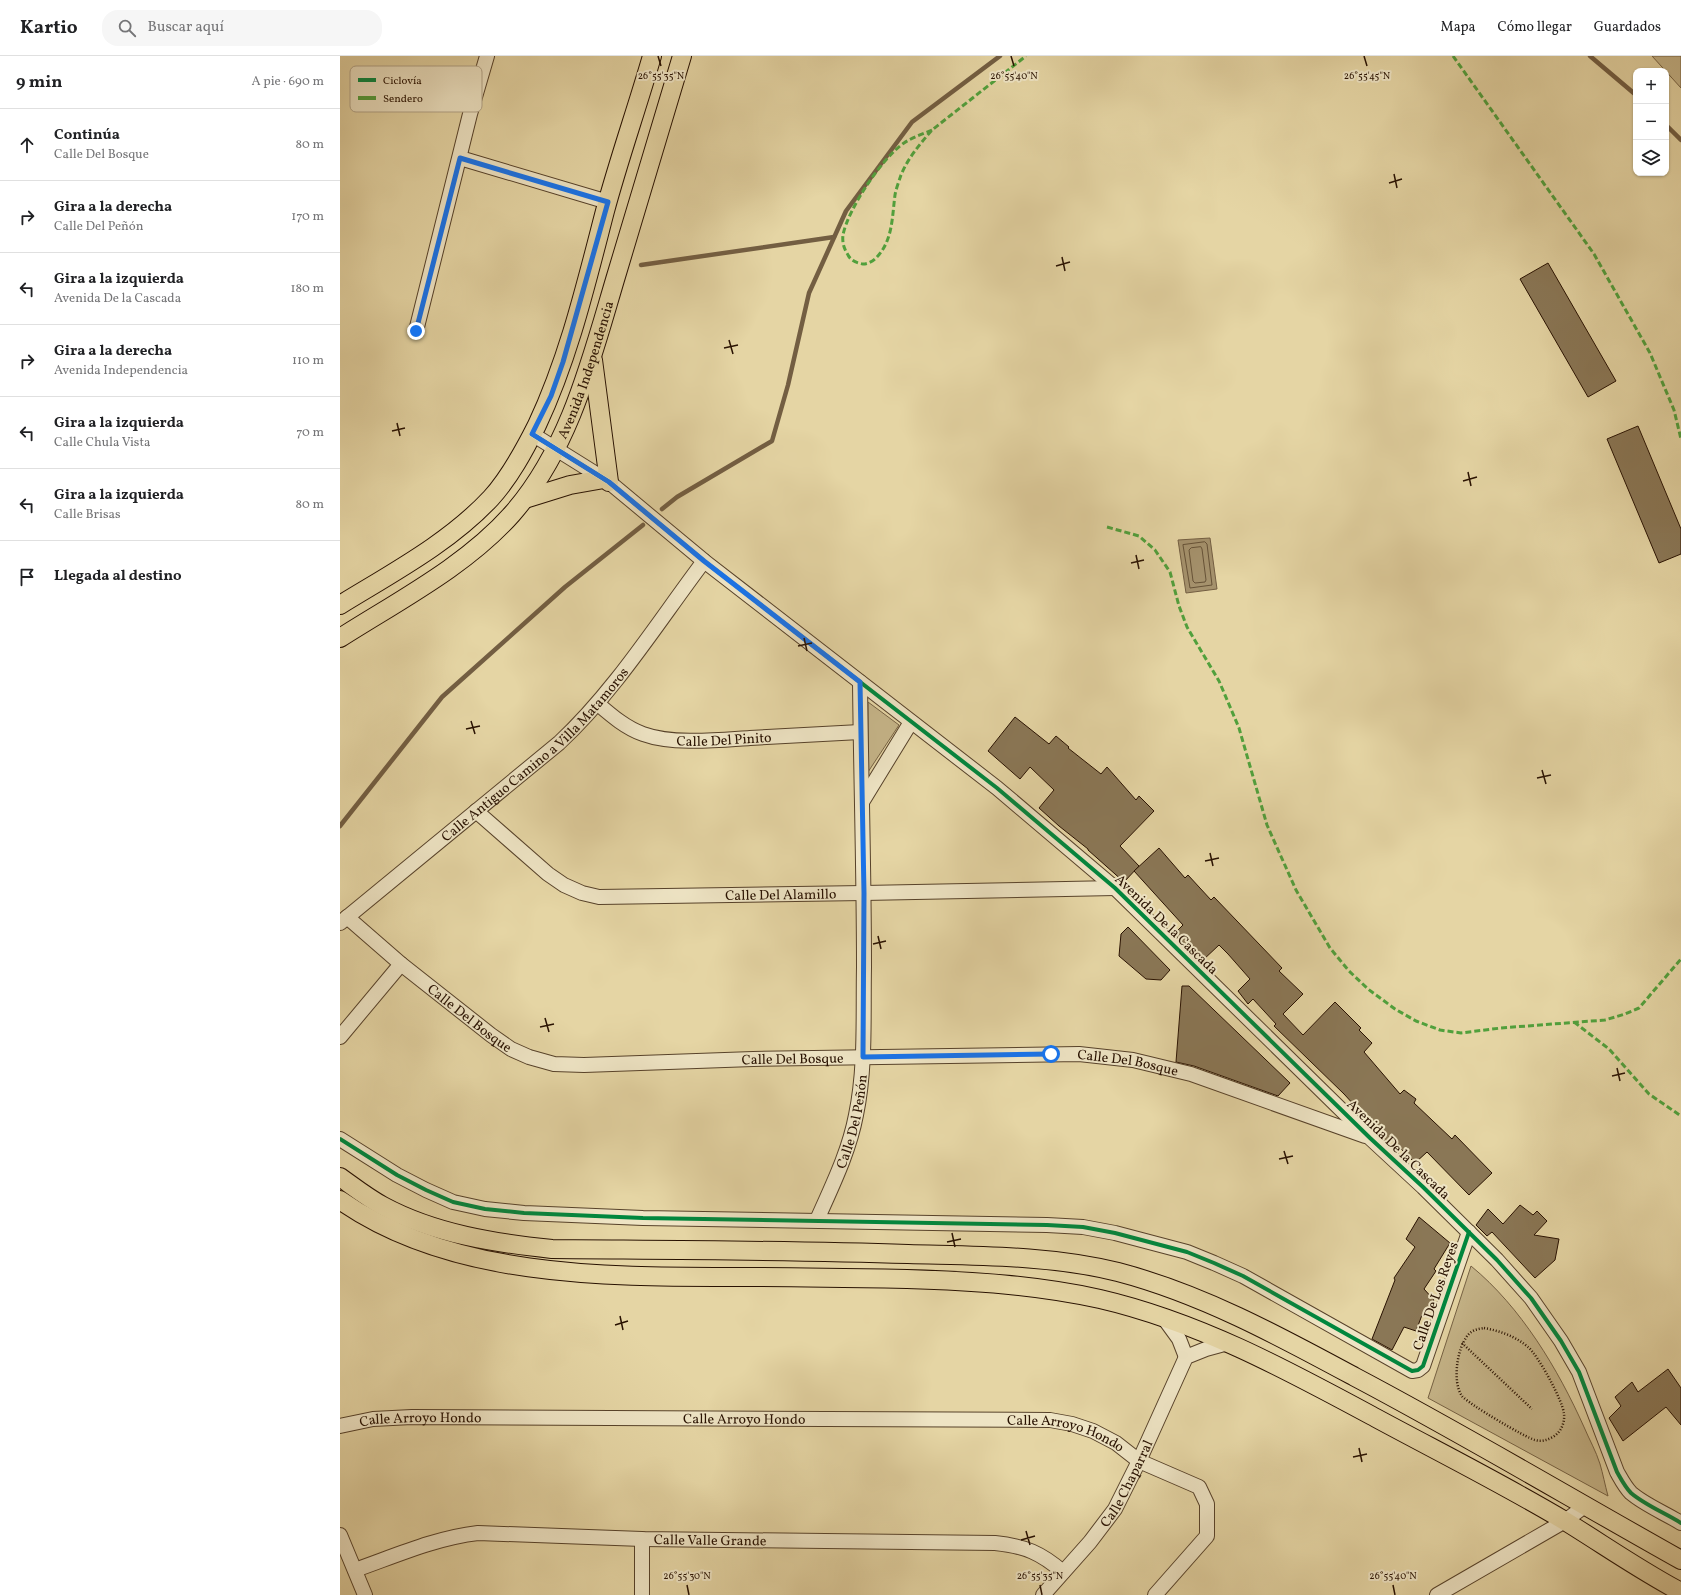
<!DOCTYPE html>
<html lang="es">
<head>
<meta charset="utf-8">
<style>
	:root { --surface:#fff; --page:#f6f6f6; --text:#202124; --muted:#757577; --line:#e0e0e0 }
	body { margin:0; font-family:Vollkorn,serif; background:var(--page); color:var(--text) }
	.controls { position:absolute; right:12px; top:12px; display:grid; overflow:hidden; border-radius:8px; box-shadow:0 1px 3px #0004 }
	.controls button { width:36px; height:36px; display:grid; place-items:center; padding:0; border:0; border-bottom:1px solid var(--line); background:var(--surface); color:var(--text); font:20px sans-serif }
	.stop { position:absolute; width:12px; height:12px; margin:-9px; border:3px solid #1a73e8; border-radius:50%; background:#fff }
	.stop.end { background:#1a73e8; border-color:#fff; box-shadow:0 1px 4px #0008 }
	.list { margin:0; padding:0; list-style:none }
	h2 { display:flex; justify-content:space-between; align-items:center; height:52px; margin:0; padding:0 16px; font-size:17px }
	h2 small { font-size:13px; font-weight:400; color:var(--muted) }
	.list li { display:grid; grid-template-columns:26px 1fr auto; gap:12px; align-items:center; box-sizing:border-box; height:72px; padding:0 16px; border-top:1px solid var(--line) }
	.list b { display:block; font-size:15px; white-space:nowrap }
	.list p { margin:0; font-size:13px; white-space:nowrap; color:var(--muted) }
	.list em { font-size:13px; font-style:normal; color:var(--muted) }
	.icon { flex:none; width:22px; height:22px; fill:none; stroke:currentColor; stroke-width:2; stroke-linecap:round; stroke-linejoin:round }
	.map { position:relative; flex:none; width:1341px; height:1539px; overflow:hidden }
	header { display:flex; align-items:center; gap:24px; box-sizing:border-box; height:56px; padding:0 20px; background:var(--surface); border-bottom:1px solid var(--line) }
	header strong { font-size:19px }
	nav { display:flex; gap:22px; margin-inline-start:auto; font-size:14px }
	.search { width:280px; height:36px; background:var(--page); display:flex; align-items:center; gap:10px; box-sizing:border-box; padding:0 14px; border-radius:16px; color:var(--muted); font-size:15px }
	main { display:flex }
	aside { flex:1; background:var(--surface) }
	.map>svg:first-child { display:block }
</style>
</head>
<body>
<header>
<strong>Kartio</strong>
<div class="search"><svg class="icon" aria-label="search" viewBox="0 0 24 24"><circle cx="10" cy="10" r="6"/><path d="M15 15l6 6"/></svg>Buscar aquí</div>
<nav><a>Mapa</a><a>Cómo llegar</a><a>Guardados</a></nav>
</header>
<main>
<aside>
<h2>9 min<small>A pie · 690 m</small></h2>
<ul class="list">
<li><svg class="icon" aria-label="ahead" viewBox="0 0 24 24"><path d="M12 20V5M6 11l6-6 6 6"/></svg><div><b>Continúa</b><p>Calle Del Bosque</p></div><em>80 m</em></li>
<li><svg class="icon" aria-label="right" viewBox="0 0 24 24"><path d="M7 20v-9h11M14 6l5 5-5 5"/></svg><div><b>Gira a la derecha</b><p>Calle Del Peñón</p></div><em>170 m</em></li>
<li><svg class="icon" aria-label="left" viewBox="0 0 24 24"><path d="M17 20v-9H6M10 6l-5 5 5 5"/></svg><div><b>Gira a la izquierda</b><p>Avenida De la Cascada</p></div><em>180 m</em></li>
<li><svg class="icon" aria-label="right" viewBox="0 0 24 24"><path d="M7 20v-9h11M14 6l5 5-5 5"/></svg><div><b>Gira a la derecha</b><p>Avenida Independencia</p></div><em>110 m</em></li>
<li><svg class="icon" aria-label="left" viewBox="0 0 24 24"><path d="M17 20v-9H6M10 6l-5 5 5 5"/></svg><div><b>Gira a la izquierda</b><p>Calle Chula Vista</p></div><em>70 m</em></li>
<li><svg class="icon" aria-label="left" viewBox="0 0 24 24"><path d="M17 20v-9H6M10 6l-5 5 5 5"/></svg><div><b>Gira a la izquierda</b><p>Calle Brisas</p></div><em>80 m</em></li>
<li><svg class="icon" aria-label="arrive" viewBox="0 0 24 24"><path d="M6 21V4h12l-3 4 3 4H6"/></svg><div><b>Llegada al destino</b></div></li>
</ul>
</aside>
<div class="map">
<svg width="1341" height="1539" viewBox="0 0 1341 1539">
	<rect width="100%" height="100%" fill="#e5d5a4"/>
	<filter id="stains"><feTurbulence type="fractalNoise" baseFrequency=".005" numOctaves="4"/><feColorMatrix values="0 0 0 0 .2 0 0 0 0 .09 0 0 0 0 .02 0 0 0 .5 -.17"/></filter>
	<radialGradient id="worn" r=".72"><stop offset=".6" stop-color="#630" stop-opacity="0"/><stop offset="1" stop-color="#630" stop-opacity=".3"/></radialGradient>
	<g fill="#c5b488" stroke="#766244">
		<polygon points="1312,0 1341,0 1341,32"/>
		<polygon points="528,646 559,669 528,716"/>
		<path d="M1131 1210C1181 1251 1218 1313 1244 1371 1249 1383 1256 1395 1260 1408 1263 1418 1265 1429 1268 1440L1088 1342Z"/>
	</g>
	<polygon fill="#a5926d" stroke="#735e42" points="870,482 877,533 846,537 838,484"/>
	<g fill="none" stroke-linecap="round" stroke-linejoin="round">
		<g stroke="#665237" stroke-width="1">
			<polygon points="865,486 867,488 872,529 850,532 843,489"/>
			<polygon points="861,491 862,493 866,524 865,526 855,527 853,525 849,494 851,492"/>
		</g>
		<g stroke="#735e42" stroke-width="4.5">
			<polyline points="1250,0 1296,39"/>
			<polyline points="1326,69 1341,84"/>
			<polyline points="301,209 494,181"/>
			<polyline points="322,453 337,441 432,385 448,329 469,237 506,155 572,66 660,0"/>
			<polyline points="0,770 102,641 225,531 303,469"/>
		</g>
	</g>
	<g fill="#8a7756" stroke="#281101">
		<polygon points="1208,207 1276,325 1248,341 1180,223"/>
		<polygon points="1298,370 1341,473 1341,498 1319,507 1267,383"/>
		<polygon points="675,661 709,688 716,680 729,691 728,692 761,718 767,711 796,744 799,740 814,755 780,790 799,810 784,826 748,794 748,793 719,770 699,752 714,734 690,711 680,723 648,695"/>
		<polygon points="819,792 845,822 848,819 871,844 874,841 942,912 939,915 963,938 943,958 963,979 995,946 1021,972 1019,974 1032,987 1024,996 1060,1038 1064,1034 1076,1043 1074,1047 1112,1083 1115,1079 1152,1117 1129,1139 1087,1096 1075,1107 1052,1084 1048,1088 1025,1065 1027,1063 1004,1038 934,970 936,968 913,943 908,948 898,935 910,923 888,898 879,889 862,905 834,878 843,869 794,815"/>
		<polygon points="788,871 830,914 821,924 806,923 779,900 781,878"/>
		<polygon points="842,930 849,930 950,1027 938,1040 854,1010 836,1006"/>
		<polygon points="1180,1149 1193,1159 1197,1155 1207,1165 1194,1179 1219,1183 1215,1204 1195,1222 1152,1176 1147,1180 1136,1169 1148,1153 1163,1168"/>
		<polygon points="1079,1161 1110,1187 1094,1213 1096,1215 1084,1233 1094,1244 1082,1259 1076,1275 1064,1271 1052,1294 1032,1283 1055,1224 1054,1222 1075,1191 1066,1183"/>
		<polygon points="1328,1313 1341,1332 1341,1369 1326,1351 1283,1385 1269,1362 1281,1350 1275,1341 1292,1326 1298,1336"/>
	</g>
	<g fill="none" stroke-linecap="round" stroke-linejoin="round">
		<defs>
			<g id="minor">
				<polyline points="120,102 268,146"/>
				<polyline points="76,275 130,58 147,0"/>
				<path d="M192 378 269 426 364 505 657 732 775 832 1030 1082 1083 1131 1157 1204 1191 1242 1221 1285 1239 1316 1277 1416C1281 1423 1285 1431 1291 1437 1305 1449 1325 1457 1341 1467"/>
				<path id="s1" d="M258 648C272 660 286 672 303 678 333 689 379 684 410 682 447 680 484 678 520 676"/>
				<polyline points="522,746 571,666"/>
				<path id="s2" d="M136 755 208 818 224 829 242 837 259 841 524 837 775 832"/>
				<path id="s3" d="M7 861 61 908 151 979 171 993 189 1001 214 1008 244 1009 413 1003 739 998 793 1004 851 1018 1025 1080"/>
				<path id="s4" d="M0 867 219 687C275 635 318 566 364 505"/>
				<polyline points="0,981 61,908"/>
				<polyline points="0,1083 57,1119 86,1134 113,1146 145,1153 184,1157 303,1162 707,1169 743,1171 775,1177 847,1196 874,1207 903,1220 1072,1315 1078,1314 1083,1310 1129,1176"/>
				<path id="s5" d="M477 1164C492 1130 509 1096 516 1059 526 1011 523 960 524 911 524 816 521 721 520 626"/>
				<polyline points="823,1261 839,1283 846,1301"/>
				<path id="s6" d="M0 1370 33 1363 72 1361 710 1364 732 1368 753 1375 776 1387 799 1405 859 1431 867 1448V1480L815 1539"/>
				<polyline points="0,1479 25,1539"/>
				<polyline points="302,1483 302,1539"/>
				<path id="s7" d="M15 1514C55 1500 95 1482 138 1477L302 1483 655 1487C685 1490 701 1497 723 1516"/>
				<path id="s8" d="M703 1539 750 1486 775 1453 799 1405 846 1301 866 1293 888 1287"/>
				<polyline points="1097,1539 1225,1465 1246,1449"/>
			</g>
			<g id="major">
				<polyline points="253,304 269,426"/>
				<polyline points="185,443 230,429 264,423"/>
				<path d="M0 549C52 517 109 487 151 442 170 421 184 395 197 369 229 301 246 228 265 155 279 103 297 52 312 0"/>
				<path id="s9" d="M0 582C58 545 126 510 172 458 231 391 252 300 277 217 299 145 320 72 342 0"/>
				<path d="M0 1121C14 1131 28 1142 43 1150 95 1178 155 1187 212 1193 331 1194 450 1194 568 1198 638 1200 710 1199 778 1216 862 1238 939 1280 1015 1321 1125 1379 1232 1443 1341 1504"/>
				<path d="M0 1144C112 1223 271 1221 402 1221 457 1221 512 1222 567 1223 632 1225 697 1229 760 1243 859 1266 947 1314 1036 1362 1099 1396 1163 1428 1225 1465 1264 1489 1301 1515 1341 1536"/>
			</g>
		</defs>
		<use href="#minor" stroke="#57422a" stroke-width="16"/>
		<use href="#major" stroke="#281101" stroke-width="20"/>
		<g stroke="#281101" stroke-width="2.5" stroke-dasharray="1 2" stroke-linecap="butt">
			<path d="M1144 1272C1160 1275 1175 1280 1188 1291 1198 1299 1223 1345 1224 1358 1225 1367 1221 1376 1213 1381 1207 1384 1202 1386 1195 1384 1186 1382 1127 1347 1122 1340 1112 1326 1117 1292 1128 1279 1132 1274 1138 1273 1144 1272Z"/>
			<polyline points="1122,1287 1192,1353"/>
		</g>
		<use href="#minor" stroke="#eee4c4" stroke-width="14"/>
		<use href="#major" stroke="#e5d5a4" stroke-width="18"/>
		<g stroke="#51a03c" stroke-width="3" stroke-dasharray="6 3" stroke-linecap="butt">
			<polyline points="1113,0 1254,198 1310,297 1334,354 1341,383"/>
			<path d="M592 74C583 78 573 81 564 87 542 102 508 153 503 179 502 186 504 193 508 199 511 205 517 207 523 208 528 208 533 205 536 202 553 185 552 161 555 139 556 133 559 125 561 119 568 102 580 88 592 74L686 0"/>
			<polyline points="767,471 799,480 815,494 830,516 839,550 847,571 879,625 888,646 899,672 927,769 956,834 990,892 1009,915 1028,933 1055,953 1076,965 1100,974 1121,977 1161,972 1265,964 1285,958 1299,952 1341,903"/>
			<polyline points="1234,966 1269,993 1309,1038 1341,1060"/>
		</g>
		<defs>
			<g id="cycleway">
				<path d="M192 378 269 426 364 505 657 732 775 832 1030 1082 1083 1131 1157 1204 1191 1242 1221 1285 1239 1316 1277 1416C1281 1423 1285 1431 1291 1437 1305 1449 1325 1457 1341 1467"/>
				<polyline points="0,1083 57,1119 86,1134 113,1146 145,1153 184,1157 303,1162 707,1169 743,1171 775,1177 847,1196 874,1207 903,1220 1072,1315 1078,1314 1083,1310 1129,1176"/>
			</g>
		</defs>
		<use href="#cycleway" stroke="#eee4c4" stroke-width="6"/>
		<use href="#cycleway" stroke="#00873e" stroke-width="4"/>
	</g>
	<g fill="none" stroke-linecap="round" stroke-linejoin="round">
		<polyline stroke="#1a73e8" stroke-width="5" points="76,275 120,102 268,146 223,306 211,340 192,378 269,426 364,505 520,626 524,837 523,1001 711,998"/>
	</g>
	<path fill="none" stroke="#281101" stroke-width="1.5" d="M318 0 321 10M671 0 674 10M1024 0 1027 10M1054 118 1057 132M1049 127 1062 123M722 201 725 215M716 210 730 206M389 284 393 298M384 292 398 289M57 367 60 380M52 375 65 372M1128 416 1131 430M1123 425 1137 421M796 499 799 513M791 507 804 504M464 582 467 595M458 590 472 587M131 665 135 678M126 673 140 670M1202 714 1206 728M1197 722 1211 719M870 797 873 810M865 805 879 802M538 880 541 893M533 888 546 885M205 962 209 976M200 971 214 968M1277 1012 1280 1025M1272 1020 1285 1017M944 1095 948 1108M939 1103 953 1100M612 1177 615 1191M607 1186 621 1183M280 1260 283 1274M275 1269 288 1265M1019 1392 1022 1406M1013 1401 1027 1398M686 1475 690 1489M681 1484 695 1480M347 1529 349 1539M700 1529 702 1539M1053 1529 1055 1539"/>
	<g text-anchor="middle" stroke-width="4" stroke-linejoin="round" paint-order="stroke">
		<g font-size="14" fill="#281101" stroke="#eee4c4">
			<text dy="5" stroke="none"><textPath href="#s9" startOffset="376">Avenida Independencia</textPath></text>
			<text dy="5" stroke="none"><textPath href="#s1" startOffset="136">Calle Del Pinito</textPath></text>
			<text dy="5" stroke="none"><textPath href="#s4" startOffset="258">Calle Antiguo Camino a Villa Matamoros</textPath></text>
			<text dy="5" stroke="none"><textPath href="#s2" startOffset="334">Calle Del Alamillo</textPath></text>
			<text transform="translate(827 868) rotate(44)" y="5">Avenida De la Cascada</text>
			<text dy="5" stroke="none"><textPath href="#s3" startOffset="159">Calle Del Bosque</textPath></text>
			<text dy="5" stroke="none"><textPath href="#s3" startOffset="495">Calle Del Bosque</textPath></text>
			<text dy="5" stroke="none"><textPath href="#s3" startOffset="831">Calle Del Bosque</textPath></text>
			<text dy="5" stroke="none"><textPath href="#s5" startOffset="105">Calle Del Peñón</textPath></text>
			<text transform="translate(1059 1093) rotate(44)" y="5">Avenida De la Cascada</text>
			<text transform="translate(1095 1240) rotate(-71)" y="5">Calle De Los Reyes</text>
			<text dy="5" stroke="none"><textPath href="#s6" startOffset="405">Calle Arroyo Hondo</textPath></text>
			<text dy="5" stroke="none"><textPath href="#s6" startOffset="81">Calle Arroyo Hondo</textPath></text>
			<text dy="5" stroke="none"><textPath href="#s6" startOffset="729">Calle Arroyo Hondo</textPath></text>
			<text dy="5" stroke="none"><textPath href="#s8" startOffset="140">Calle Chaparral</textPath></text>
			<text dy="5" stroke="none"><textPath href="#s7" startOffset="361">Calle Valle Grande</textPath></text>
		</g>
	</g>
	<rect x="10" y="10" width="132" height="46" rx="6" fill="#eee4c4" stroke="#b3a58a" stroke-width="1"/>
	<rect x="18" y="22" width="18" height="4" fill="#00873e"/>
	<rect x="18" y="40" width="18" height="4" fill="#51a03c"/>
	<g font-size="11" fill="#281101">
		<text x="43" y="28">Ciclovía</text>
		<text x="43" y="46">Sendero</text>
	</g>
	<g font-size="10" text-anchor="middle" fill="#281101" stroke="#eee4c4" stroke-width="4" stroke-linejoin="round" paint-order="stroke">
		<text x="321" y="23">26°55'35"N</text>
		<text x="674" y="23">26°55'40"N</text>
		<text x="1027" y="23">26°55'45"N</text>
		<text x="347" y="1523">26°55'30"N</text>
		<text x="700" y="1523">26°55'35"N</text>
		<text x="1053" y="1523">26°55'40"N</text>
	</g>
	<rect width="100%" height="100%" filter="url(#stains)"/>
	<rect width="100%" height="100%" fill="url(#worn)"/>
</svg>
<div class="controls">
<button>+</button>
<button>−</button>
<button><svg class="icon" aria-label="layers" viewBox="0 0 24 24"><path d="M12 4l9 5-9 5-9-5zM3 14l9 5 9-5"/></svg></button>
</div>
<div class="stop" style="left:711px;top:998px"></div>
<div class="stop end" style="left:76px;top:275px"></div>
</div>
</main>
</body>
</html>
